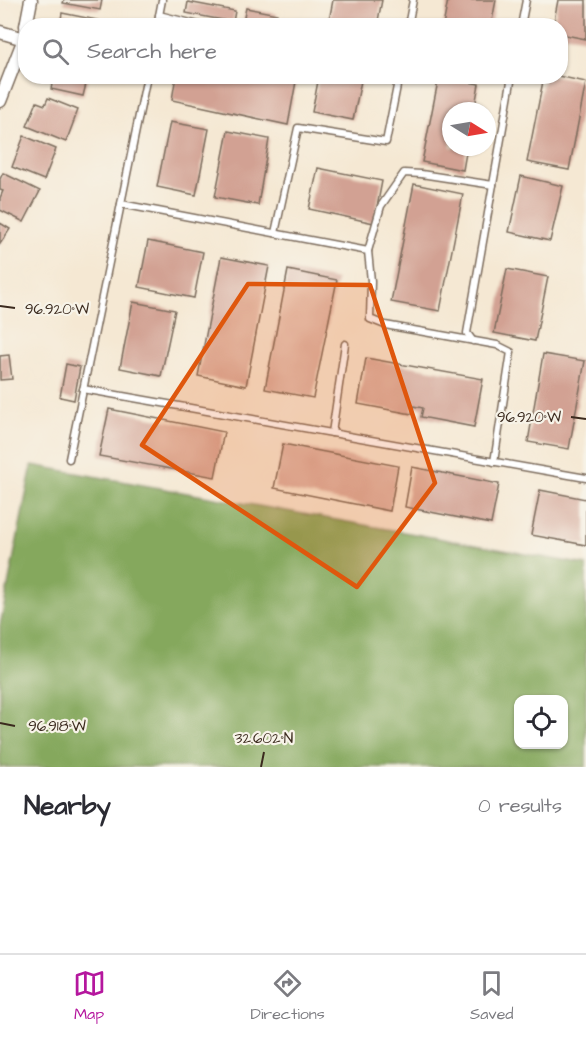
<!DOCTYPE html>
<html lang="en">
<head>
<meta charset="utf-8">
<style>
	:root { --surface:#fff; --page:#f7f7f7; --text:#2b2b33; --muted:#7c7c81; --line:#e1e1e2; --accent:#b5179e }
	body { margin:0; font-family:"Architects Daughter",sans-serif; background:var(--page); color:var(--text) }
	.controls { position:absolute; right:18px; bottom:18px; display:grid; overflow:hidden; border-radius:12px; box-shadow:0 2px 4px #0004 }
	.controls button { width:54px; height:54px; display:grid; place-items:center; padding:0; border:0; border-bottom:2px solid var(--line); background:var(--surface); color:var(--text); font:30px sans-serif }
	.compass { position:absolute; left:442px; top:102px; width:54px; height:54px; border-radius:50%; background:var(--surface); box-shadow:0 2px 4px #0004; rotate:101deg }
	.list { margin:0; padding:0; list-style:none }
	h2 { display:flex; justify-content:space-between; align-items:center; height:78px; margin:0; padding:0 24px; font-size:26px }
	h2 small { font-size:20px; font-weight:400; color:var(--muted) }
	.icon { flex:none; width:33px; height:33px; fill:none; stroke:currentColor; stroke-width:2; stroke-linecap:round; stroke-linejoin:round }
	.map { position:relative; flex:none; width:586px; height:767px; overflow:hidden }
	.search { position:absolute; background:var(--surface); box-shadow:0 2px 4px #0004; left:18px; right:18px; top:18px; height:66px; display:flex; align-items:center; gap:15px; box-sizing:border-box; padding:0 21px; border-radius:24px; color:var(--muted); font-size:22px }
	.sheet { height:186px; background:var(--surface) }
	nav { display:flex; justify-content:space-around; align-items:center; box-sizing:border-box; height:84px; border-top:2px solid var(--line); background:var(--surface); font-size:16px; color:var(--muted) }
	nav a { display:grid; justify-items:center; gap:3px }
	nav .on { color:var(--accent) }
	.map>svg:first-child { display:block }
</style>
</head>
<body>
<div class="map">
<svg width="586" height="767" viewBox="0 0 586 767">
	<rect width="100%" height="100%" fill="#f7f3e8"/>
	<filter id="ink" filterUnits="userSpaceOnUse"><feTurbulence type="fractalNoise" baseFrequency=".0167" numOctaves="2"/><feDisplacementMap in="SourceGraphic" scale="12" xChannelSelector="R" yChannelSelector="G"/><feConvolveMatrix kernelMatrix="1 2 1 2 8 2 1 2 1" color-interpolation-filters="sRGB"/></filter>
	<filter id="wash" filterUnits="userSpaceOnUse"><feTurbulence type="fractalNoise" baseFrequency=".008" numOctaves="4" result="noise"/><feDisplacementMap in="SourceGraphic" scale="24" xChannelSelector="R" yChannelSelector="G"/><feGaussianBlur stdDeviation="1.35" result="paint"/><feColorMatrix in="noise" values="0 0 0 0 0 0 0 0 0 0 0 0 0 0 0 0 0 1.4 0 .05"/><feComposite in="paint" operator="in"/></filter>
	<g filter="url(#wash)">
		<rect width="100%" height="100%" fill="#f5e8d3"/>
		<path fill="#85a85d" stroke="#60693e" stroke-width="1.5" fill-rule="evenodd" d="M32 465 586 565V767H0V626ZM518 700H564V744H518Z"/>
		<g id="blocks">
			<g fill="#d2a193">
				<polygon points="64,0 102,0 100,10 63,3"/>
				<polygon points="333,0 382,0 377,26 328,26"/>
				<polygon points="448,0 496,0 491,26 443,26"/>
				<polygon points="558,0 586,0 586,39 560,34 560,26 553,26"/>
				<polygon points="188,2 235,11 233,22 186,13"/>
				<polygon points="246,8 277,14 275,26 260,26 243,22"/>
				<polygon points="62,13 102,21 101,26 60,26"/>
				<polygon points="54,76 88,76 83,96 51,89"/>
				<polygon points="176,76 297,76 288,125 172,100"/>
				<polygon points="319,76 362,76 353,120 312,112"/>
				<polygon points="439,76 479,84 474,111 451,111 451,147 467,147 463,170 422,162"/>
				<polygon points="544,76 558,76 586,82 569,170 527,162"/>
				<polygon points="48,98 78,110 66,142 27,126 37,102 45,105"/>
				<polygon points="170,122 209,129 196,195 157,187"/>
				<polygon points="228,131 269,139 258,205 215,197"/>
				<polygon points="24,136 56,149 44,180 12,167"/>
				<polygon points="318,168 382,181 374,223 309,209"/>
				<polygon points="3,173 40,191 24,222 0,210 0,198 3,191 0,190 0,179"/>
				<polygon points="521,176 563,186 550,241 509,232"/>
				<polygon points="414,184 463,194 440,311 391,302"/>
				<polygon points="0,223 10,229 0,244"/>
				<polygon points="148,241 203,252 194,298 139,287"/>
				<polygon points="221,257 269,266 246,386 198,376"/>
				<polygon points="507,269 548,277 535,341 494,333"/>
				<polygon points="288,270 337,280 313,398 265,389"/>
				<polygon points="133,302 175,310 161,376 120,368"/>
				<polygon points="543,354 585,361 569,449 528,442"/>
				<polygon points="9,355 12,379 0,380 0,356"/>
				<polygon points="366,358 483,379 474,427 421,417 423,408 413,406 412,414 358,404"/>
				<polygon points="66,364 80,367 74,400 60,397"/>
				<polygon points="109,409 224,432 215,477 99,456"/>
				<polygon points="283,444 398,466 390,511 274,488"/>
				<polygon points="412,467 499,484 491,524 405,507"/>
				<polygon points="540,490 586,499 586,545 531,535"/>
			</g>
		</g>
	</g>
	<g filter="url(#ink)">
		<use href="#blocks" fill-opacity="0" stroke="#7c6c5d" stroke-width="1.5"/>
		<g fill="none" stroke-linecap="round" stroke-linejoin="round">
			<defs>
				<g id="lane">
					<polyline points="159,15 203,26"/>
					<polyline points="157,26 162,0"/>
					<polyline points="408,26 413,0"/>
					<polyline points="521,26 526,0"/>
					<polyline points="121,204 368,251 371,281 370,319 385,325 497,345 511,352 494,462"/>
					<polyline points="275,233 298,128 386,142 399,76"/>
					<polyline points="368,251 381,206 404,173 421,174 493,185"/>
					<polyline points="473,341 467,333 512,76"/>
					<polyline points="83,389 586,478"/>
					<polyline points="332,433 345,344"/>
					<polyline points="69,459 147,76"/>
				</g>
				<g id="street">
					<polyline points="26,26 31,0"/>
					<polyline points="0,32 24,39"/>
					<polyline points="0,101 24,39 26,30"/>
				</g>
			</defs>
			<use href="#lane" stroke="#7c6c5d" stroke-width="9"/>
			<use href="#street" stroke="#7c6c5d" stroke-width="15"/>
			<use href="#lane" stroke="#fff" stroke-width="6"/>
			<use href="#street" stroke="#fff" stroke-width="12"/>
		</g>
	</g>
	<path fill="#df570d" fill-opacity="0.2" stroke="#df570d" stroke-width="4.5" stroke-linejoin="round" d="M248 284 370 285 435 483 357 587 142 445Z"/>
	<path fill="none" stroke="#3b2a1e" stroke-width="2" d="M0 306 15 308M571 417 586 419M0 723 15 726M261 767 264 752"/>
	<g font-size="15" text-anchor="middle" fill="#3b2a1e" stroke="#f7f3e8" stroke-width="4.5" stroke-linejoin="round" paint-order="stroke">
		<text x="57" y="314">96.920°W</text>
		<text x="529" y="422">96.920°W</text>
		<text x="57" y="731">96.918°W</text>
		<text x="264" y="743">32.602°N</text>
	</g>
</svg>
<div class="controls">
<button><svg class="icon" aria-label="locate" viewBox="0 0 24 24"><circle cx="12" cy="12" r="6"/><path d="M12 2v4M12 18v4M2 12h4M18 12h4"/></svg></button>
</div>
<svg class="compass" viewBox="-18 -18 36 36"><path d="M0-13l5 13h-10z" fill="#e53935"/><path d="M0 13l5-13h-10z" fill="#7c7c81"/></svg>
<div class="search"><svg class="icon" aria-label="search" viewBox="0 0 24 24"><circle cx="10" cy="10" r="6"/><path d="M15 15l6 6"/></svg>Search here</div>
</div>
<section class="sheet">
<h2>Nearby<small>0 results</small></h2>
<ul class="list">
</ul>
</section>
<nav>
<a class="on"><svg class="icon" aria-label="map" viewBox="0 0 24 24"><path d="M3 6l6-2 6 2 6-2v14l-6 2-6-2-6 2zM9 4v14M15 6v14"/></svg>Map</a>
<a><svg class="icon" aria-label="directions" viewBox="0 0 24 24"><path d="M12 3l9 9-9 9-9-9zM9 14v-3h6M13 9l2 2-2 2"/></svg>Directions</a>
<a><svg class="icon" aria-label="saved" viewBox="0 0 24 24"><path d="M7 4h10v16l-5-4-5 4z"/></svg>Saved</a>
</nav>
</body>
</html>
